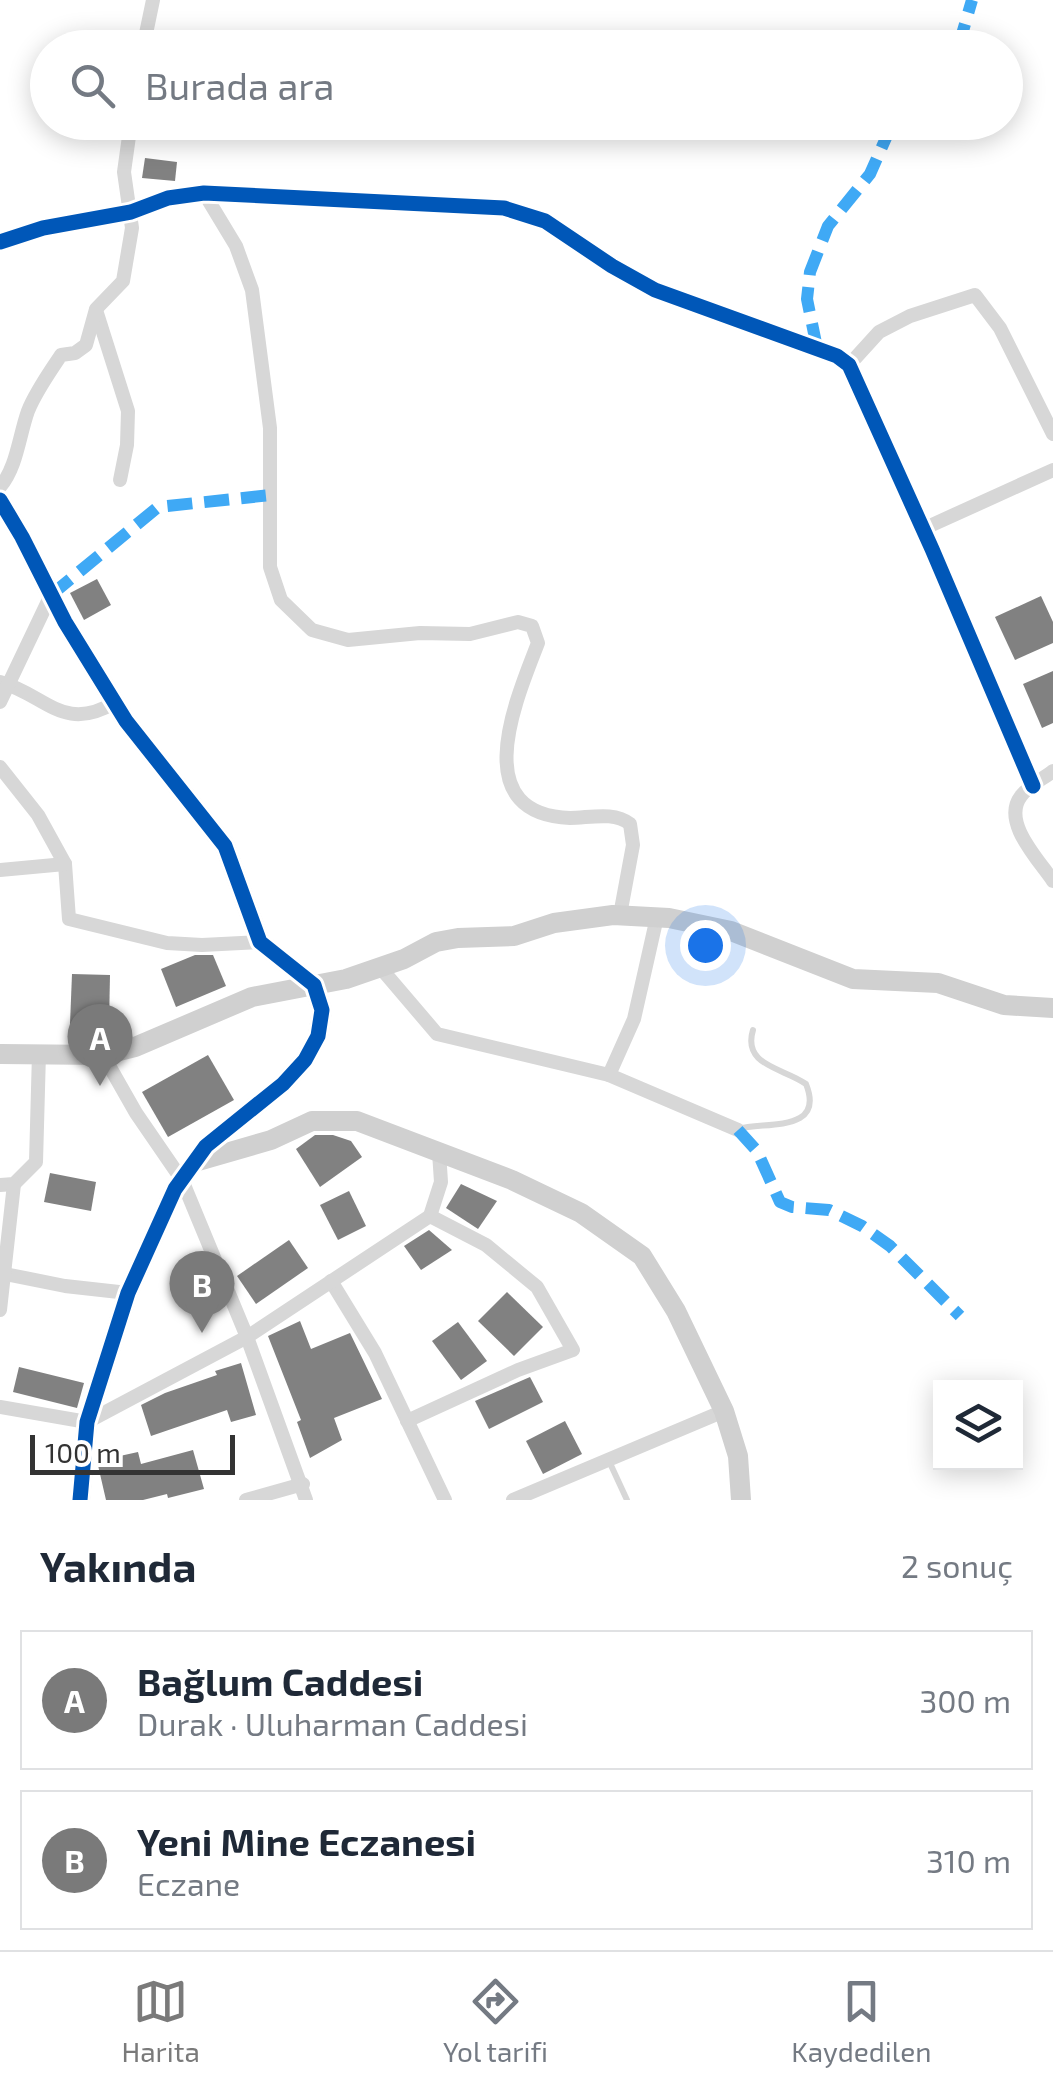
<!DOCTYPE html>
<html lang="tr">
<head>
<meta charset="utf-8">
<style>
	:root { --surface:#fff; --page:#f2f2f3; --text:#1f2937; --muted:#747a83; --line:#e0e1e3; --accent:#7a7a7a }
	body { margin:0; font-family:"Exo 2",sans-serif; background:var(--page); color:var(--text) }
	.controls { position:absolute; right:30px; bottom:30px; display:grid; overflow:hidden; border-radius:0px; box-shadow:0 5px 25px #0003 }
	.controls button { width:90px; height:90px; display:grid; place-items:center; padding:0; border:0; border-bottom:2px solid var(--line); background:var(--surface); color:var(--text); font:50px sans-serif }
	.scale { position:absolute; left:30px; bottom:25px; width:205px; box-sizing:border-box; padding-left:10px; border:5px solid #333; border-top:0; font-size:28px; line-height:35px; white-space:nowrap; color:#333; -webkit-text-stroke:8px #fff; paint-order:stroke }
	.you { position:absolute; left:705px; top:945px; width:35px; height:35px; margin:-25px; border:8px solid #fff; border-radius:50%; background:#1a73e8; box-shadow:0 0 0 15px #1a73e833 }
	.badge { display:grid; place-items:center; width:65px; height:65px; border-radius:50%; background:var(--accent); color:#fff; font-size:32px; font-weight:700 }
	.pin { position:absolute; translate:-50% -82px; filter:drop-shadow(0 2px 5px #0008) }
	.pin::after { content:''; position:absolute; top:52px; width:35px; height:30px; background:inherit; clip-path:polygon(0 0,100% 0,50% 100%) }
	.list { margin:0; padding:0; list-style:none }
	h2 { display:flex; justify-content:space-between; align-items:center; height:130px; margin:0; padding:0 40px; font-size:42px }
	h2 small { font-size:32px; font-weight:400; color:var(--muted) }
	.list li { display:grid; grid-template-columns:65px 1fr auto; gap:30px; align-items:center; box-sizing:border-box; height:140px; margin:0 20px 20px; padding:0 20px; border:2px solid var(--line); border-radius:0px }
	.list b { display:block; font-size:38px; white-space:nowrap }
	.list p { margin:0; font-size:32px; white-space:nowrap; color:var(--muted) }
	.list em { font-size:32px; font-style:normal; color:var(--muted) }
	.icon { flex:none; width:55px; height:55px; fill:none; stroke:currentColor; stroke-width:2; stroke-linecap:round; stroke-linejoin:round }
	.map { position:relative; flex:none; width:1053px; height:1500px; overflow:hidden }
	.search { position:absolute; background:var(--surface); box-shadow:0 5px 25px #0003; left:30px; right:30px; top:30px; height:110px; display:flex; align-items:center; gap:25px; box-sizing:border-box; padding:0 35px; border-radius:55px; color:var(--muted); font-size:38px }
	.sheet { height:450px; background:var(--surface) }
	nav { display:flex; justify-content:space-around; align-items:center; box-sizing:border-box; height:140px; border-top:2px solid var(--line); background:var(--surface); font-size:28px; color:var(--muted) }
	nav a { display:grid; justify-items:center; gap:5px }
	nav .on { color:var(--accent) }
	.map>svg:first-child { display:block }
</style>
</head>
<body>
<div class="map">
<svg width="1053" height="1500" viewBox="0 0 1053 1500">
	<rect width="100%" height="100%" fill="#fff"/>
	<g fill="#818181">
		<polygon points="145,158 177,162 175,181 142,178"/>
		<polygon points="97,579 111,605 84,620 70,593"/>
		<polygon points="1041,596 1053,622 1053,643 1015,660 995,617"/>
		<polygon points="1053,671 1053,723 1042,728 1023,684"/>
		<polygon points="195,955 213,955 226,986 176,1007 161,969"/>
		<polygon points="72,974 110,975 109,1025 70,1024"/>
		<polygon points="208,1055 234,1100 168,1137 142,1092"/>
		<polygon points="315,1135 333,1135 351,1141 362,1157 320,1187 296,1149"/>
		<polygon points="50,1173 96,1182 91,1211 44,1202"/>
		<polygon points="461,1184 497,1201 478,1229 446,1208"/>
		<polygon points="349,1191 366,1226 338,1240 320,1205"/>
		<polygon points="429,1230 452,1250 421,1270 404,1246"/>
		<polygon points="289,1240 308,1268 256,1304 237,1276"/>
		<polygon points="507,1292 543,1327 514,1356 478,1321"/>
		<polygon points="300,1321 311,1349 350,1333 382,1399 334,1418 342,1440 310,1458 297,1422 301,1420 268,1336"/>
		<polygon points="458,1322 487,1361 461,1380 432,1341"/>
		<polygon points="241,1363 256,1415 231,1422 227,1410 151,1436 141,1405 165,1393 217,1375 215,1371"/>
		<polygon points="19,1367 84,1383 77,1408 13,1392"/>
		<polygon points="530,1377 543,1402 489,1429 475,1401"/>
		<polygon points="565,1421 582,1454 543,1474 526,1441"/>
		<polygon points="193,1450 204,1489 168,1498 167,1494 143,1500 106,1500 97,1461 138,1452 141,1464"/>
	</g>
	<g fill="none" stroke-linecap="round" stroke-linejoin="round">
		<g stroke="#d7d7d7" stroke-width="6">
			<path d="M739 1129C762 1121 826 1134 806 1084 784 1068 742 1066 753 1030"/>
			<polyline points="609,1461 627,1500"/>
		</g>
		<g stroke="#d7d7d7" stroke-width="14">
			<polyline points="143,48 153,0"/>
			<path d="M204 193 236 246 252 290 270 428V567L281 600 312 630 348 640 420 633 470 634 518 622 532 626 538 643C516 700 466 814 570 818 589 818 614 811 630 824L633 845 620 915"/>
			<polyline points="0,242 43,228 131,212 168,198 204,193 504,208 545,221 612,266 655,290 837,356 849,365 932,549 1033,786"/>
			<polyline points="96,310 128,411 127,445 120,480"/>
			<polyline points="849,365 879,332 910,316 975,295 1000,328 1053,434"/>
			<path d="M0 487C17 467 19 436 28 411 36 391 50 372 61 355L75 353 86 345 96 309 123 281 132 228 124 172 131 122"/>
			<polyline points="923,529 1053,470"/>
			<path d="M0 682C46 695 63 733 114 703"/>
			<polyline points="0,702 51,595"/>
			<polyline points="0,767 38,815 65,864 69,919 167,943 202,945 260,942"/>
			<path d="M1053 771C1043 779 1028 786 1021 796 1001 822 1039 860 1053 881"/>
			<polyline points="0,870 65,864"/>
			<polyline points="379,966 437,1034 609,1075 634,1019 657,917"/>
			<polyline points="103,1055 136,1113 182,1180 247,1337 306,1500"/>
			<polyline points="609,1075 738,1130"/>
			<polyline points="0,1185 14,1184 36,1162 39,1053"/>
			<polyline points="430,1216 441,1182 439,1152"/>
			<polyline points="5,1274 65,1286 128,1293"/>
			<polyline points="331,1281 375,1353 445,1500"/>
			<polyline points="0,1310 14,1184"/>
			<polyline points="0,1407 87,1422 247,1337 430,1216 486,1245 537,1287 573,1350 518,1370 407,1421"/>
			<polyline points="246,1500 303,1484"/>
			<polyline points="513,1500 724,1411"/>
		</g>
		<g stroke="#d0d0d0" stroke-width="20">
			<polyline points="0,500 22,537 65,622 126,721 225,846 260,942 314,985 322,1010 318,1036 305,1060 283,1084 206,1146 175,1189 128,1293 87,1422 80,1500"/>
			<polyline points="0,1054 103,1055 135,1047 252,997 346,979 404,959 436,942 458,938 514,936 554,923 613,915 669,918 731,931 853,979 938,983 1004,1005 1053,1008"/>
			<polyline points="195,1162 271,1140 312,1121 357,1121 512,1180 581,1213 642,1256 676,1311 724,1411 738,1456 741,1500"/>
		</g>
		<g stroke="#3fa9f5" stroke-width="12" stroke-dasharray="25 12" stroke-linecap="butt">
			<polyline points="958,48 972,0"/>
			<polyline points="817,348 807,299 810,272 828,226 870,174 893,122"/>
			<polyline points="51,595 158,507 271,495"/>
			<polyline points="738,1130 757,1151 780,1202 792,1207 829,1210 862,1226 890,1246 960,1316"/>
		</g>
		<defs>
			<g id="cycleway">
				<polyline points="0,242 43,228 131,212 168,198 204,193 504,208 545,221 612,266 655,290 837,356 849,365 932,549 1033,786"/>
				<polyline points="0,500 22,537 65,622 126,721 225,846 260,942 314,985 322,1010 318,1036 305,1060 283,1084 206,1146 175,1189 128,1293 87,1422 80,1500"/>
			</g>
		</defs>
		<use href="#cycleway" stroke="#fff" stroke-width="21"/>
		<use href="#cycleway" stroke="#0057b8" stroke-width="15"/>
	</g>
</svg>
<div class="controls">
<button><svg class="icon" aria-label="layers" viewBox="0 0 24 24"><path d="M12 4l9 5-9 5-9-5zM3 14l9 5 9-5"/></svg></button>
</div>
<div class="scale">100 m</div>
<div class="you"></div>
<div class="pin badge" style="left:100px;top:1086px">A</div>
<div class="pin badge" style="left:202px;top:1333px">B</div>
<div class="search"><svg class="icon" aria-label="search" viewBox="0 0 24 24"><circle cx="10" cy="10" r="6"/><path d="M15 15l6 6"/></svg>Burada ara</div>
</div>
<section class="sheet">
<h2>Yakında<small>2 sonuç</small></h2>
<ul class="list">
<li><span class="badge">A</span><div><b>Bağlum Caddesi</b><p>Durak · Uluharman Caddesi</p></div><em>300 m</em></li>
<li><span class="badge">B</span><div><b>Yeni Mine Eczanesi</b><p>Eczane</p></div><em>310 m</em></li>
</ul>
</section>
<nav>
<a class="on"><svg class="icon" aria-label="map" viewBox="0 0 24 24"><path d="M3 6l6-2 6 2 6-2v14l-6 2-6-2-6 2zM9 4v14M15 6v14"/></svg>Harita</a>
<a><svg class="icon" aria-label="directions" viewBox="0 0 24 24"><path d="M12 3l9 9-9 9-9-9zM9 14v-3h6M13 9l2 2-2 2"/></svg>Yol tarifi</a>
<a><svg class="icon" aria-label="saved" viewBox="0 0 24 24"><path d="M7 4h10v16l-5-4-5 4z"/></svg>Kaydedilen</a>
</nav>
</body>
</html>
